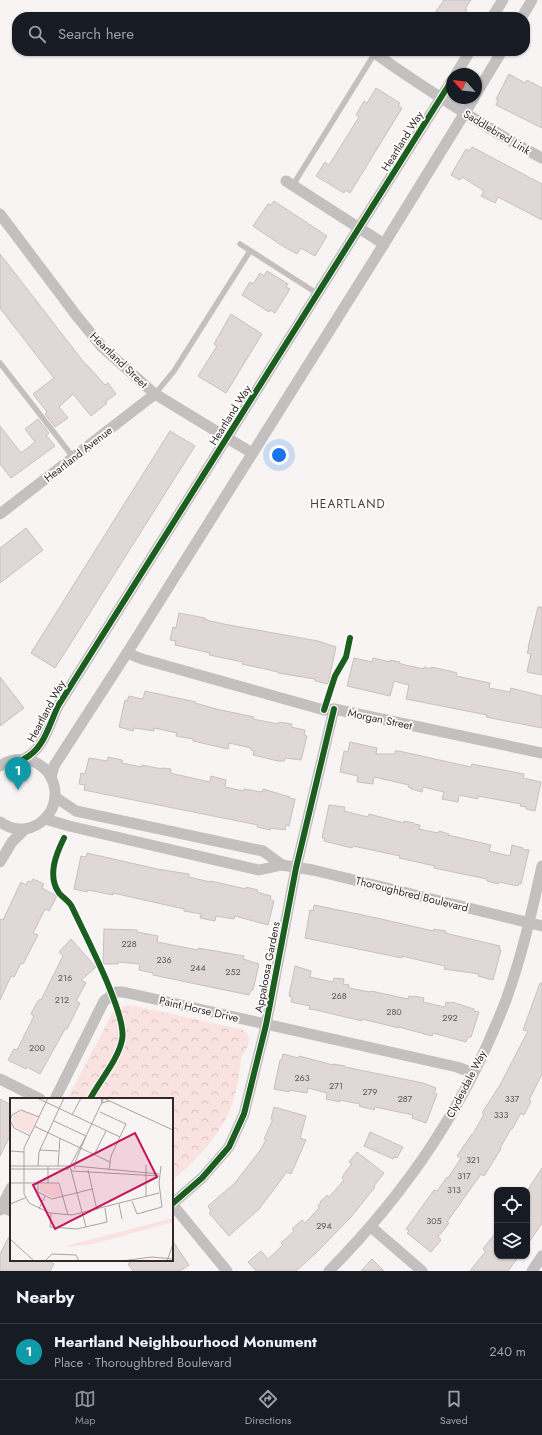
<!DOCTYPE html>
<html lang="en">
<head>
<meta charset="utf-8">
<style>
	:root { --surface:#171b24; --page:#20242c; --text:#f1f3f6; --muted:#9ea1a6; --line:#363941; --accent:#8c9099 }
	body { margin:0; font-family:Jost,sans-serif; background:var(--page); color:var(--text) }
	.controls { position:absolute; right:12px; bottom:12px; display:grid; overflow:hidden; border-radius:8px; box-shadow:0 1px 3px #0004 }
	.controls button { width:36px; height:36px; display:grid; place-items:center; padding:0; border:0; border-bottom:1px solid var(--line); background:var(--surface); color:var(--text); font:20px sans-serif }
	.compass { position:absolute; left:446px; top:68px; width:36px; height:36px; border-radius:50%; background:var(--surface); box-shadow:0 1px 3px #0004; rotate:297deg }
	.you { position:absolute; left:279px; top:455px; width:14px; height:14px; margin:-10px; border:3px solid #fff; border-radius:50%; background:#1a73e8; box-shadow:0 0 0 6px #1a73e833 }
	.badge { display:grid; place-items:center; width:26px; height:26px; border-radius:50%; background:var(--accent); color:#fff; font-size:13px; font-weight:700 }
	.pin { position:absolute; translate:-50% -33px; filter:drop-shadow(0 1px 2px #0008) }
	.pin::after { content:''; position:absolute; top:21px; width:14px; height:12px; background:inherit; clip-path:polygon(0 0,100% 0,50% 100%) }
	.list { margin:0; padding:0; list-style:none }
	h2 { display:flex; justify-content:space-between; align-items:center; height:52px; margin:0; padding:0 16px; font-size:17px }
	h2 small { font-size:13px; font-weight:400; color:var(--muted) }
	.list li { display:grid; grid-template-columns:26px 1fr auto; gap:12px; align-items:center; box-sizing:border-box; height:56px; padding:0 16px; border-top:1px solid var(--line) }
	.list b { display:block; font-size:15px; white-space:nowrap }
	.list p { margin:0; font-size:13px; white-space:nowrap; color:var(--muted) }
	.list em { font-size:13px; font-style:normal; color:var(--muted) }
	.icon { flex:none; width:22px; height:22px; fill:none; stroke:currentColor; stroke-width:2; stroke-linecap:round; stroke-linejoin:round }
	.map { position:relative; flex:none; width:542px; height:1271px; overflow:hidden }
	.search { position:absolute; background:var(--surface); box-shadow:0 1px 3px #0004; left:12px; right:12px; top:12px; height:44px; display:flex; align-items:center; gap:10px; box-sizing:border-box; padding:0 14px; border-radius:16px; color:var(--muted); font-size:15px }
	.sheet { height:108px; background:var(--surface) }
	nav { display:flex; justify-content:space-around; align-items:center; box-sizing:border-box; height:56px; border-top:1px solid var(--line); background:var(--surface); font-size:11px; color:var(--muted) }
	nav a { display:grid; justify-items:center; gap:2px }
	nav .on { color:var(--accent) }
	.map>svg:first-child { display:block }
</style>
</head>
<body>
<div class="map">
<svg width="542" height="1271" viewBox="0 0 542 1271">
	<defs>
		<pattern id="park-crowns" width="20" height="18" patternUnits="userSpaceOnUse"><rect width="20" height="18" fill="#f9e2e0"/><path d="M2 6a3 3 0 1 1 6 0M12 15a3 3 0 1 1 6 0" fill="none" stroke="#d6c2c0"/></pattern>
	</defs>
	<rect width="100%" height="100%" fill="#f9f4f4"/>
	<path fill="url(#park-crowns)" d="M130 1005 241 1029 248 1034C250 1043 247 1049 242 1056 239 1071 238 1087 233 1101 224 1131 197 1161 172 1180V1099H67L113 1012 120 1007Z"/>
	<g fill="#dfd8d7" stroke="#c6c0bf">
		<polygon points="444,0 471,0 465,9 467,10 462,17 432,17"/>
		<polygon points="509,74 525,83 527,80 542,88 542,128 496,105 498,100 496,99"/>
		<polygon points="376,88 400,103 398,106 402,108 350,193 345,190 344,193 316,176 325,162 329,165 359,117 356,115 364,101 367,103"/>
		<polygon points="472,147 542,184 542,220 498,197 495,203 481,196 484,191 462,177 460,180 451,175 466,149 469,151"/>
		<polygon points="274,201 327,236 315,256 301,248 297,254 281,245 253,226 268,204 271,205"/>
		<polygon points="0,254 86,365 87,365 105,385 108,383 116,394 105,402 107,403 91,416 73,394 59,407 68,418 55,427 45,414 47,412 33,394 54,378 0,308"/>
		<polygon points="267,271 288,284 286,287 290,289 275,313 270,310 269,312 242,295 250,282 253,284 260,273 264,276"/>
		<polygon points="231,314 262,334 226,393 198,376 217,346 214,344"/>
		<polygon points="38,419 49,433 46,435 55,446 11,478 0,464 0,426 21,453 35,442 25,429"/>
		<polygon points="170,431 195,446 55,668 31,653"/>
		<polygon points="26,528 43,550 0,583 0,548"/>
		<polygon points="538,607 542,607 542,675 527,672 531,654 527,653 529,648 528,648"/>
		<polygon points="179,613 205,618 205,619 210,621 229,625 318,641 336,647 328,684 315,681 315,679 278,673 278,672 242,664 243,662 209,655 210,653 175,645 176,641 170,640 173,627 176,628"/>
		<polygon points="354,658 372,662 373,658 390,662 390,660 400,662 399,663 405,665 424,669 424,667 431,669 431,667 450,671 457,673 456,676 490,683 489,688 510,692 511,688 542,696 542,728 486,717 487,715 406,699 409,685 394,681 390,696 347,686"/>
		<polygon points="0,677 24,708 0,726"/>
		<polygon points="145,691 196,702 195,703 216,709 254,717 253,719 278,724 279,722 292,724 291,727 305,730 304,735 307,736 301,760 285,758 284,761 278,761 253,755 254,751 251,750 251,748 229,743 228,749 193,741 193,739 176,736 177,733 154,728 154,731 134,728 133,731 119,727 125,700 127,701 129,696 143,699"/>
		<polygon points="350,742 377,748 376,754 395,754 395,751 399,751 471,767 472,764 524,774 523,778 541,782 535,811 526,809 526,807 520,806 521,804 478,796 478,799 459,795 458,802 442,799 444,792 423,787 422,792 411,789 412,788 408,787 409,785 374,777 373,784 357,782 358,776 340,772 344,751 348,752"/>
		<polygon points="108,757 122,760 122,763 141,767 142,765 162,769 162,768 171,769 170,773 210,782 211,776 226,780 225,787 244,791 244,789 262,792 263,789 290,797 289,798 295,799 289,826 286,825 285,830 271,828 270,830 257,827 258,825 84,790 85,785 79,784 81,773 85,774 89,758 107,761"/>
		<polygon points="329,805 345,807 344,811 368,817 369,814 404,823 404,821 414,823 414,824 420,825 419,829 438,833 439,831 449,834 448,835 491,845 489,851 510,856 512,845 523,848 522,849 529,850 521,884 519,883 518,886 499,882 498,884 487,881 487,879 434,868 435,866 399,858 400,856 353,846 352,848 324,841 325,838 322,838"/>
		<polygon points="87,853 157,869 189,874 189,877 210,882 211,881 246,889 246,887 258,890 257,892 271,896 270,900 274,901 268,925 235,916 234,919 216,916 215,921 200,918 201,914 184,911 184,909 113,893 113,895 88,890 87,892 74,889 81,856 86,857"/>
		<polygon points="33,879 44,884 42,888 57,896 49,911 45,909 33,933 38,935 23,964 21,963 14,977 11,976 0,1000 0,919 3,920 21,882 26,885 28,881 31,882"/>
		<polygon points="314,905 377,918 433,931 434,929 446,931 445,933 500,946 499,949 501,950 493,980 478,976 479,974 444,969 445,966 423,961 402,956 402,958 305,938 310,910 313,911"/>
		<polygon points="104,929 137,930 137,932 158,936 157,942 198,950 198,948 244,956 243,959 259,964 253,990 251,990 249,995 153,975 153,973 139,970 140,964 118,962 118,964 103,964"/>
		<polygon points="71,939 96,967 81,980 86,983 76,1001 80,1003 67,1029 65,1029 40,1074 27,1067 26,1069 8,1060 14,1049 17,1050 34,1016 31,1014 36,1004 40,999 41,1000 63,956 59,952"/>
		<polygon points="295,966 311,971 310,977 333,982 334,978 344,979 343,984 349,985 349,988 370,992 371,991 408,999 409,996 414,997 414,996 424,998 423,1002 445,1007 446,1002 451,1003 452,1002 474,1009 474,1011 479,1012 471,1037 468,1037 466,1042 433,1033 432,1036 399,1027 399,1028 362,1019 362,1021 316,1010 309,1009 310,1006 291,1002 292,997 289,996"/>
		<polygon points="540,983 542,983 542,1074 529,1100 531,1101 524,1115 521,1113 512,1129 511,1129 500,1148 501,1149 484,1176 481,1174 447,1222 449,1223 438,1237 441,1240 431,1252 407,1233 409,1231 406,1229 434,1190 437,1191 447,1177 448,1178 461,1158 457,1156 472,1134 473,1134 484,1114 482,1113 500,1085 528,1031 523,1030"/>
		<polygon points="283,1054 298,1058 299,1056 333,1065 333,1064 345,1066 345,1067 423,1083 436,1088 434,1093 437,1094 426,1123 412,1118 413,1115 375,1107 374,1110 359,1106 360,1104 340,1100 340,1102 326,1099 327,1093 308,1088 307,1093 289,1090 289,1092 274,1089 280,1060 282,1060"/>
		<polygon points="0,1099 11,1105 11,1134 0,1156"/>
		<polygon points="274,1107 306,1116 300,1138 306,1140 291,1174 287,1172 259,1209 229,1236 209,1213 211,1211 208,1206 234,1184 259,1152 266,1140 264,1139 273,1119 271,1119"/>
		<polygon points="370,1132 403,1147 397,1158 394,1157 393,1159 364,1146"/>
		<polygon points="357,1152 384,1173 374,1186 375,1187 351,1217 317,1252 296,1271 256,1271 248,1262 261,1251 268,1259 283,1245 281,1243 294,1231 292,1229 302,1220 305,1223 319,1208 318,1206 321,1202 320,1202 327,1195 329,1197 344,1180 342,1178 344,1174 352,1164 349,1162"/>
		<polygon points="542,1168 542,1223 527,1245 527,1191"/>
		<polygon points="497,1231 497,1256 519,1256 508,1271 470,1271 486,1251 483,1249"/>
		<polygon points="11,1233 11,1260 46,1260 54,1264 50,1271 0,1271 0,1254"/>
		<polygon points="172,1240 189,1265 180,1271 133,1271 128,1264 134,1260 172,1260"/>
		<polygon points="372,1259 384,1271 361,1271"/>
	</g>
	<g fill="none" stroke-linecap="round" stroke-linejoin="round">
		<g stroke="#c3c0bf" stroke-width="5.5">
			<polyline points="293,185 375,53"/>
			<polyline points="240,244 318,294"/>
			<polyline points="0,363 73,457"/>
			<polyline points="155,394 174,371 250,251"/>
		</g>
		<g stroke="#c3c0bf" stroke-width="11">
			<polyline points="492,17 503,0"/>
			<polyline points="522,17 532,0"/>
			<path d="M372 51C402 73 433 93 465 113 490 129 515 144 542 158"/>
			<polyline points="456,74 470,51"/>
			<polyline points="476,94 502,51"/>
			<polyline points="286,181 384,244"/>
			<polyline points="0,214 76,315 102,347 155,394 252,453"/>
			<polyline points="0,514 155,394"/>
			<polyline points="127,653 142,659 324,710 334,709 542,753"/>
			<path d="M24 759C44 749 49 725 58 706L452 80"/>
			<path d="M0 766C10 759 20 758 32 761 38 763 43 767 47 771 72 804 34 846 0 822"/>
			<polyline points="51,777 54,766 127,653 384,244 474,98"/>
			<polyline points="55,797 76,811 263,851 282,865"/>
			<polyline points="45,819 69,826 259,870 282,865 313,870 542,926"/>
			<polyline points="0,862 12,842 25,829"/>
			<polyline points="0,1079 40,1099"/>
			<polyline points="55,1099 104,1001 116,992 123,992 457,1067 473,1073"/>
			<polyline points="172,1204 202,1178 229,1147 244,1114 266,1025 296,868 334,709"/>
			<polyline points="172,1204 227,1271"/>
			<polyline points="1,1207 11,1211"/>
			<polyline points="0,1210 11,1188"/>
			<polyline points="371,1227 422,1271"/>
			<path d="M329 1271C408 1191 466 1105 506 1000 522 956 532 911 542 866"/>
			<polyline points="532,1271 542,1256"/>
		</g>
		<defs>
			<g id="cycleway">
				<polyline points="324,710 335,676 346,657 350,638"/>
				<path d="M24 759C44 749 49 725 58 706L452 80"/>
				<path d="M64 838C56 854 47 876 59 893 63 898 69 901 72 907 84 933 128 1016 122 1040 118 1060 100 1080 90 1099"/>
				<polyline points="172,1204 202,1178 229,1147 244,1114 266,1025 296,868 334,709"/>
			</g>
		</defs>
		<use href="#cycleway" stroke="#fff" stroke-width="8"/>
		<use href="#cycleway" stroke="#1b5e20" stroke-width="6"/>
	</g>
	<g text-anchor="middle" stroke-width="3.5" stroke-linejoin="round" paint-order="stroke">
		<g font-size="9" fill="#5c5453">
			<text x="129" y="947">228</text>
			<text x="164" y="963">236</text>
			<text x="198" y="971">244</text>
			<text x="233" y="975">252</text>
			<text x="65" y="981">216</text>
			<text x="339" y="999">268</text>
			<text x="62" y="1003">212</text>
			<text x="394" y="1015">280</text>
			<text x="450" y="1021">292</text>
			<text x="37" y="1051">200</text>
			<text x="302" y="1081">263</text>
			<text x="336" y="1089">271</text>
			<text x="370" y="1095">279</text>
			<text x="405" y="1102">287</text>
			<text x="512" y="1102">337</text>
			<text x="501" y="1118">333</text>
			<text x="473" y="1163">321</text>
			<text x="464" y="1179">317</text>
			<text x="454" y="1193">313</text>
			<text x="434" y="1224">305</text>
			<text x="324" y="1229">294</text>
		</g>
		<g font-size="11" fill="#312827" stroke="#fff">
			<text transform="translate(497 132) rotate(31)" y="4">Saddlebred Link</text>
			<text transform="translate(402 141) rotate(-58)" y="4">Heartland Way</text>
			<text transform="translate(119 360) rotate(44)" y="4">Heartland Street</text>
			<text transform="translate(230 415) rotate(-58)" y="4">Heartland Way</text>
			<text transform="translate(78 454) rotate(-38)" y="4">Heartland Avenue</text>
			<text transform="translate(46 711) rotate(-62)" y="4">Heartland Way</text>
			<text transform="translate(380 719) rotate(12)" y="4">Morgan Street</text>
			<text transform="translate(412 894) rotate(14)" y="4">Thoroughbred Boulevard</text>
			<text transform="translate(267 967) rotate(-79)" y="4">Appaloosa Gardens</text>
			<text transform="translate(199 1009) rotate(13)" y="4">Paint Horse Drive</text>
			<text transform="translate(466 1084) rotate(-63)" y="4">Clydesdale Way</text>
		</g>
		<g font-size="12" letter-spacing="1" fill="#4e3b39" stroke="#fff">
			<text x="348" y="508">HEARTLAND</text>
		</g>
	</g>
	<g transform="translate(10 1098)">
		<rect width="163" height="163" fill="#f9f4f4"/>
		<path d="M163 120V124L83 146 59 149V147Z" fill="#f9e2e0"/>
		<path d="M13 13 27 19 20 36 5 29 2 23 4 17ZM48 86 52 98 43 99 30 93V86Z" fill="#f9e2e0"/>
		<path d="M6 18 21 19 20 27 6 26Z" fill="#f9e2e0"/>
		<path fill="none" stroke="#a9a2a2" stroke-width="1" d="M27 0 110 39M38 0 14 50V96L19 105 40 115 62 117 149 95M91 0 92 5 99 3M93 0 163 32M90 14 116 26 101 58 99 72M62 17 71 0M44 23 76 38 94 0M24 28 100 64M20 38 4 30 0 22 2 17 11 12 29 19M30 52 48 53M0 53 14 54M84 57 96 33M61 66 76 38 64 67M0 68H59M28 68 29 54 54 0M48 68 50 40M65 68 149 76M0 71H59M65 71 64 67 59 68 62 73 149 78M61 72 76 129M78 72 87 112M0 85H49L58 117M28 85V94L42 101 82 91M38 85V69M136 99V67M122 103 127 116 152 109 149 85 151 68M0 106 15 100M109 106 112 121M29 111 35 98M41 115 40 129 67 131 97 124 95 110M0 141 24 163M35 163 42 156 66 157 69 163M111 163 142 159 163 161M157 163 163 146"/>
		<path fill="#c2185b" fill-opacity="0.15" stroke="#c2185b" stroke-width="2" d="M125 35 147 79 45 131 23 87Z"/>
		<rect width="163" height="163" fill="none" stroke="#312827" stroke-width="2"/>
	</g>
</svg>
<div class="controls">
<button><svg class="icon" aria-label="locate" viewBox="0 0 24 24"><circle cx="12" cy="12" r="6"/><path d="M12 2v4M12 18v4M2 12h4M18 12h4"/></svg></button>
<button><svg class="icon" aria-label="layers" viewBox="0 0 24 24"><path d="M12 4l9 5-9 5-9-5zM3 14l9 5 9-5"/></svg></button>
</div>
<svg class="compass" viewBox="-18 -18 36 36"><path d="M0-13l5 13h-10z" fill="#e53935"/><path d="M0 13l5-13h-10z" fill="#9ea1a6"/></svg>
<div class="you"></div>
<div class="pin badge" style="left:18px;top:790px;background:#0f9aa8">1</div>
<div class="search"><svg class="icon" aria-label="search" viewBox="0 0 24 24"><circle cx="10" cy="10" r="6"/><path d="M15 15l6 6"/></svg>Search here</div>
</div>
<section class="sheet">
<h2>Nearby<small></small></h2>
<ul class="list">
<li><span class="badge" style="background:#0f9aa8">1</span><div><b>Heartland Neighbourhood Monument</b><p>Place · Thoroughbred Boulevard</p></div><em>240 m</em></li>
</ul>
</section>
<nav>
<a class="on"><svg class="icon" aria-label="map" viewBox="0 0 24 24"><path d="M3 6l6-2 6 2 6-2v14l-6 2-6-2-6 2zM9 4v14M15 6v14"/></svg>Map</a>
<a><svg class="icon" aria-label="directions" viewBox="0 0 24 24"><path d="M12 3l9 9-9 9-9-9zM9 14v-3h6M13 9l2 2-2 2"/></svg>Directions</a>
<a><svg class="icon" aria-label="saved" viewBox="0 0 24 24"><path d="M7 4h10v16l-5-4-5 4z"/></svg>Saved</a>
</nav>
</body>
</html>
